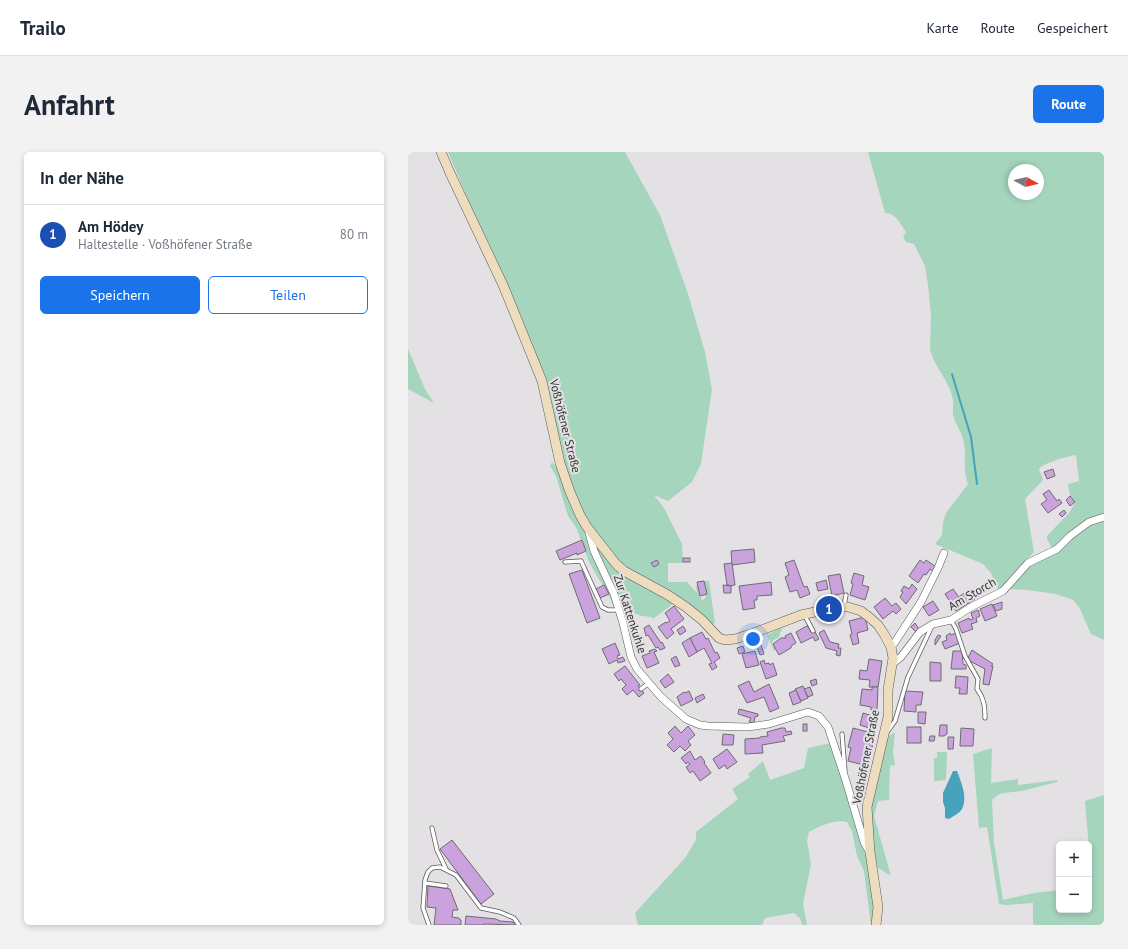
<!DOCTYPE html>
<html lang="de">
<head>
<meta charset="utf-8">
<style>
	:root { --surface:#fff; --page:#f2f2f3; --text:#1f2937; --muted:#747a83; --line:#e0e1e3; --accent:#1a73e8 }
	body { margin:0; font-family:"PT Sans",sans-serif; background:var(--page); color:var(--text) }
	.controls { position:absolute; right:12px; bottom:12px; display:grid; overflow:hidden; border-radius:6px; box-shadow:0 2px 6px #0003 }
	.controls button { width:36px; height:36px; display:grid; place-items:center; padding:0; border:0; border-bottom:1px solid var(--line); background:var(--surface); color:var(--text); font:20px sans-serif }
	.compass { position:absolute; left:600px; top:12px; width:36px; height:36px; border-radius:50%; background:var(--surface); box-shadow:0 2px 6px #0003; rotate:98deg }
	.you { position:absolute; left:345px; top:487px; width:14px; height:14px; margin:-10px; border:3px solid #fff; border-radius:50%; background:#1a73e8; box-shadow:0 0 0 6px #1a73e833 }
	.badge { display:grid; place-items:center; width:26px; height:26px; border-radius:50%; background:var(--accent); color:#fff; font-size:13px; font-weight:700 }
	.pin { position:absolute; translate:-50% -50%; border:2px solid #fff; box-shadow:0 1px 4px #0006 }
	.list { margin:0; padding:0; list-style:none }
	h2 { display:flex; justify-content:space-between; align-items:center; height:52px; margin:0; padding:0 16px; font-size:17px }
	h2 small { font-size:13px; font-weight:400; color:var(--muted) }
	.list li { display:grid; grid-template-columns:26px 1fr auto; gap:12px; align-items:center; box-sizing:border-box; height:60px; padding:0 16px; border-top:1px solid var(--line) }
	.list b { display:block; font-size:15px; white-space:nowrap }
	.list p { margin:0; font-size:13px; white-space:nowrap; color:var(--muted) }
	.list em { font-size:13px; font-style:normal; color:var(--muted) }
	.actions { display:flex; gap:8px; padding:12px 16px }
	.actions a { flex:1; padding:9px 0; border:1px solid var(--accent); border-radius:6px; text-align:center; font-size:14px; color:var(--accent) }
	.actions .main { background:var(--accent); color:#fff }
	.map { position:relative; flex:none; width:696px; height:773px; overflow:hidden; border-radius:6px }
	header { display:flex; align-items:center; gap:24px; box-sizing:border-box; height:56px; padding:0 20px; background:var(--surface); border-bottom:1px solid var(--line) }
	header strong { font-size:19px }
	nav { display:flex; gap:22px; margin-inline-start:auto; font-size:14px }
	.intro { display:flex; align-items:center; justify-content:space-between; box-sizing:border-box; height:96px; padding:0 24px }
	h1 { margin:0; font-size:28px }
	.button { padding:10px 18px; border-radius:6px; background:var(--accent); color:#fff; font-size:14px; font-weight:700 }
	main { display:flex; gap:24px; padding:0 24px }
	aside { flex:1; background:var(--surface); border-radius:6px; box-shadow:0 2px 6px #0003 }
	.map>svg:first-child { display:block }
</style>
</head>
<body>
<header>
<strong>Trailo</strong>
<nav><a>Karte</a><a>Route</a><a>Gespeichert</a></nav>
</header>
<div class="intro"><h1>Anfahrt</h1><a class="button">Route</a></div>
<main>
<aside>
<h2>In der Nähe<small></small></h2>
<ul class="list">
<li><span class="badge" style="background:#1a4fb4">1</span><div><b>Am Hödey</b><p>Haltestelle · Voßhöfener Straße</p></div><em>80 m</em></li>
</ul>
<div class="actions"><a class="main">Speichern</a><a>Teilen</a></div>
</aside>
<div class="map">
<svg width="696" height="773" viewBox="0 0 696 773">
	<rect width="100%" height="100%" fill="#e4e1e5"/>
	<g fill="#a5d5bd" fill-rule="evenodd">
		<polygon points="40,0 217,0 252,63 280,142 297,200 304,237 293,312 284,330 260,349 246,343 256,356 274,392 275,411 260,411 260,430 279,430 289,441 288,434 290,433 293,447 295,448 298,445 297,443 299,442 296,429 301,429 307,471 303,473 211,411 175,364 155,308 137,232"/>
		<path d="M460 0H696V362L645 398 639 387V384L661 361 667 351 662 344 660 332 671 329 668 303C660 304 635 311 631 317L635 328 617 347 626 400 591 438 586 430V428L583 421 575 412 527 392 534 383 535 370 538 361 560 332C558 327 557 322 557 317 556 308 558 300 556 292 555 281 548 274 545 263 544 258 546 253 545 248 542 229 526 215 522 197L523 163 520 133 517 114 506 92 498 90 495 85 498 80C492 72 488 61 477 61ZM606 18H630V42H606Z"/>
		<polygon points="0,197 17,237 26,251 0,237"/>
		<polygon points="144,310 148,315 161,347 175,374 182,398 197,427 206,454 205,453 196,433 195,434 181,410 168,375 160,364 148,324 142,314"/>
		<polygon points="696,368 696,488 683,482 671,455 665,448 648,442 619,438 602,437 602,434 612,421 679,374"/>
		<polygon points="185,390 200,407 266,451 245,467 243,465 234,464 214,457"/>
		<polygon points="373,476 374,478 372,481 371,485 366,488 364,490 368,498 366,499 359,483"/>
		<polygon points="487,580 485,600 487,613 482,614 481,648 470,649 466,664 483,724 466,713 461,653 479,585"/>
		<path d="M423 591 456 699 459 703 466 756 465 773H463L456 719 449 704 444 679 439 670C427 667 412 674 401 680L399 689 403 712 395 752 399 773H394L392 766 386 761 357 766 354 773H230L227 761 277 706 288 688V680L330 647 324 637 342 625 340 622 355 609 362 628 396 616 400 596Z"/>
		<polygon points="584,596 583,631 610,627 610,633 650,628 649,630 614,639 595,641 590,643 584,648 586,690 595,748 626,741 651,738 651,758 681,758 681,734 684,733 677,649 696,643 696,773 625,773 625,751 598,753 591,752 579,675 571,676 565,602"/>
		<polygon points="529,600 539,600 538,628 526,629 526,606 529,606"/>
	</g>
	<path fill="#46a3bb" d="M545 619H549C553 630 560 645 554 657 551 662 545 664 541 667L537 666V656L535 650V641Z"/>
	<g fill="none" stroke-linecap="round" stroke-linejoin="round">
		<polyline stroke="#46a3bb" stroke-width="2" points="544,222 563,285 569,332"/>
	</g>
	<g fill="#caa2dd" stroke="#6f6c70">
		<polygon points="645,317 647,324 639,327 636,320"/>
		<polygon points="641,338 649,349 651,347 654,351 640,361 633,352 639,348 635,342"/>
		<polygon points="662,344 667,350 662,354 658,348"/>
		<polygon points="656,358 658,361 654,365 651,362"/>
		<polygon points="174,388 178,399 169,403 169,401 152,408 148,399"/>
		<polygon points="346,397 347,410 324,413 323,399"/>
		<rect x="275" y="406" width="7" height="4"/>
		<polygon points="249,408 251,412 246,415 243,411"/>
		<polygon points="386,408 396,435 399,434 402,442 392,446 389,438 382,440 377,425 381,423 377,411"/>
		<polygon points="512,408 516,411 518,408 527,414 525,419 522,417 518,423 516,422 510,431 501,424"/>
		<polygon points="324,411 327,433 321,434 321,433 319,433 316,412"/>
		<polygon points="174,418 192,466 179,471 161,422"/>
		<polygon points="446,421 456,424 454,433 461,435 457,448 442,443 445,432 443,431"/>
		<polygon points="432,422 436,441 424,444 420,424"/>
		<polygon points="418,428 420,437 410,439 408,431"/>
		<polygon points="296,429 299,442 292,444 289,430"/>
		<polygon points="363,430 364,443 349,444 349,448 346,448 347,456 335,458 331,434"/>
		<polygon points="504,432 509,437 498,452 492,445 495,440 493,439 496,434 501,437"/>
		<polygon points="196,433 201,442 192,446 188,437"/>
		<polygon points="315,433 323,434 323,441 316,441"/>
		<polygon points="545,437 551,445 561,437 567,447 548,459 537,442"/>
		<polygon points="477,446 484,454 488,451 493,457 488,462 485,459 475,467 466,455"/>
		<polygon points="525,449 531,458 521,464 515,455"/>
		<polygon points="594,450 594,457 588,459 585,453"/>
		<polygon points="584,452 589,464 577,469 572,457"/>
		<polygon points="266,454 276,467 263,477 266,481 259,487 250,475 258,470 258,471 262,469 257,461"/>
		<polygon points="570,458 572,464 568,466 569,470 563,472 565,477 554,481 550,471 561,466 562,468 565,467 563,461"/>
		<polygon points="457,465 460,478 449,481 451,491 445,493 442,483 444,482 441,469"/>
		<polygon points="507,471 511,477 508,480 503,475"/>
		<polygon points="241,473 253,491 254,490 257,496 252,498 250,495 248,496 240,483 238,484 236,476"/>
		<polygon points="275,474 278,479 272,483 269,478"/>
		<polygon points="400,474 403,480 406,478 411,487 407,489 405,485 393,491 388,480 397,475"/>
		<polygon points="416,478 422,490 431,492 430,496 433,496 432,504 428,503 429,499 418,496 411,481"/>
		<polygon points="294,480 298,487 300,486 307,501 309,500 312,506 306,510 309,515 304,518 301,512 304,511 296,496 289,500 282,486"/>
		<polygon points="383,481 388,491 383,494 383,496 371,503 365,492 373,486 378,486 377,484"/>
		<polygon points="542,481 543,483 548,481 552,491 537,497 534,490 539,488 538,484"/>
		<polygon points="530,483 533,484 527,493 527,488"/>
		<polygon points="282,486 289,500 281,505 274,491"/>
		<polygon points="207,491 212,503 209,504 210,507 215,505 217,509 210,511 209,508 201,512 194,497"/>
		<polygon points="353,493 356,502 352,503 349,495"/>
		<polygon points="335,494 337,500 331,502 329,496"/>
		<polygon points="247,497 249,499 246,500 251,511 239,516 234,504 242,501 241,499"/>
		<polygon points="564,498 585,512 583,514 585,514 581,533 575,532 577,517 560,508 560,506"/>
		<polygon points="347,499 351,513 338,516 334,502"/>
		<polygon points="545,499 554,499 555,512 558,513 558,517 543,517"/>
		<polygon points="268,504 272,513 267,515 263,507"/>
		<polygon points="461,507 474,509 470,535 461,535 462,528 451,527 452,518 459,519"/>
		<polygon points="356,508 357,512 361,511 362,513 365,511 369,523 358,527 352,510"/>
		<polygon points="522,510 533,511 533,529 522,529"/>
		<polygon points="217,514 232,533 230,534 236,541 231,545 225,538 219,543 214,537 218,533 213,527 211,529 206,522"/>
		<polygon points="260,522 266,530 257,536 252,529"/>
		<polygon points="548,524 560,525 559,542 551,542 552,536 547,536"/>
		<polygon points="408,527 409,532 404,534 402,529"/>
		<polygon points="341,529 346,540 361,532 371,556 362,560 356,545 339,551 330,534"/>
		<polygon points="395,534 400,546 393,549 387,537"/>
		<polygon points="402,535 405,543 400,545 396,537"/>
		<polygon points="464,535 470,535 469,558 463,558 463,555 452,553 454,537 464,538"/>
		<polygon points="388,538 393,550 385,553 381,541"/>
		<polygon points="281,539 285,548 273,554 269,545 276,540 277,541"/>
		<polygon points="497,539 515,540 513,553 508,553 508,560 496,559"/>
		<polygon points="295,542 297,546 289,551 287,546"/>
		<polygon points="331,557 350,562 350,564 347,565 346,571 341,570 343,566 330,562"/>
		<polygon points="510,560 518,560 517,572 510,571"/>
		<polygon points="455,561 468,565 465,576 468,577 467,580 461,578 461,576 452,573"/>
		<rect x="395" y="572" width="4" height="7"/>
		<polygon points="532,573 539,573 539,582 536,584 531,584"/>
		<polygon points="267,574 273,581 280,574 287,583 280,589 283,593 277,599 272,594 266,600 259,593 265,587 260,581"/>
		<rect x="499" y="575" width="14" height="16"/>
		<polygon points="373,576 377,576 378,580 383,579 384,582 375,584 377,589 354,593 355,601 337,602 337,587 352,586 352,585 360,584 359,580"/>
		<polygon points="445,576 460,580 458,589 465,591 460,614 440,609 443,596 440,595"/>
		<polygon points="553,576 566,577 565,594 552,594"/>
		<polygon points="315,582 326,583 325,593 314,593"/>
		<polygon points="522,584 527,584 526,589 521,589"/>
		<polygon points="540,585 546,585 545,597 540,597"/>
		<polygon points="319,597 329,610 319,617 317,613 311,617 305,607"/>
		<polygon points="282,599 287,608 293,604 297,610 296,611 303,621 292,629 285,619 282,621 278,615 282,612 280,610 278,612 273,606"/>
		<polygon points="44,688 86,742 73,752 32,697"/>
		<polygon points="20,734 42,737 50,758 45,758 44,765 51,766 51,767 53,768 53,773 26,773 28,756 19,755"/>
		<polygon points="58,764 88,767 92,769 105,770 107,773 76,772 76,773 57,773"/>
	</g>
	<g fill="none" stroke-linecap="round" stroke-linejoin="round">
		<defs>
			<g id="lane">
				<polyline points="157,410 173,409 194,455 200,458 211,458"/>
				<polyline points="436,454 438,443"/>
				<polyline points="397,464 405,479"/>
				<path d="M543 468 548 477 557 504 570 527 569 537C576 546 577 555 577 566"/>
				<polyline points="233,537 241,531"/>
				<polyline points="479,580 487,569 500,525 524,474"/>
				<polyline points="434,582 437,619"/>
				<polyline points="24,676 29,698 38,717"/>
				<polyline points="17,731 38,734"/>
				<polyline points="21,773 15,756 17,728 20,720 24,716 32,715 48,723 73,756 92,760 106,766 111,773"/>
			</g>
			<g id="street">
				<polyline points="180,377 186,399 206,442 215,471 223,505 229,517 253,545 278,567 292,573 300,574 340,575 361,572 400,560 411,564 420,575 438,629 456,690 461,699"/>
				<polyline points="483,495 487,490 513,450 530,416 536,401"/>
				<polyline points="484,512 493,505 512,480 525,472 543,468 563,455 595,439 620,411 649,397 662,384 681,370 696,365"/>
			</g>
			<polyline id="secondary" points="33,0 42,21 95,133 134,229 152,311 162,340 172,363 179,375 208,412 216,419 260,443 278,455 294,468 311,486 317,488 327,487 346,481 393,463 430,455 440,455 453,459 461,465 470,473 476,482 483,495 485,506 480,538 480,565 459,655 462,700 470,755 468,773"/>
		</defs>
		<use href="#lane" stroke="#5a585b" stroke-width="5"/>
		<use href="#street" stroke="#5a585b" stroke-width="8"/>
		<use href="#secondary" stroke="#5a585b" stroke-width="10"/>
		<use href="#lane" stroke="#fff" stroke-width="3.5"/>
		<use href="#street" stroke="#fff" stroke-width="7"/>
		<use href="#secondary" stroke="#eedcbf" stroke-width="9"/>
	</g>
	<g text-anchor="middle" stroke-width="4" stroke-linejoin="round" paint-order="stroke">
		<g font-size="12" fill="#313031" stroke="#e4e1e5">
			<text transform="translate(157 274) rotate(76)" y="4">Voßhöfener Straße</text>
			<text transform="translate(564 442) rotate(-30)" y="4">Am Storch</text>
			<text transform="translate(222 462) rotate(72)" y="4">Zur Kattenkuhle</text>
			<text transform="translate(458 605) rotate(-79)" y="4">Voßhöfener Straße</text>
		</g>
	</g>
</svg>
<div class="controls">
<button>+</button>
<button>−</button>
</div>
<svg class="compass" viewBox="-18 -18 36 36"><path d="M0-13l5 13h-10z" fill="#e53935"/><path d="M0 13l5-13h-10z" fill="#747a83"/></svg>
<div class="you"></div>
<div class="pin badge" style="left:421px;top:457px;background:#1a4fb4">1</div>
</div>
</main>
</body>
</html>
